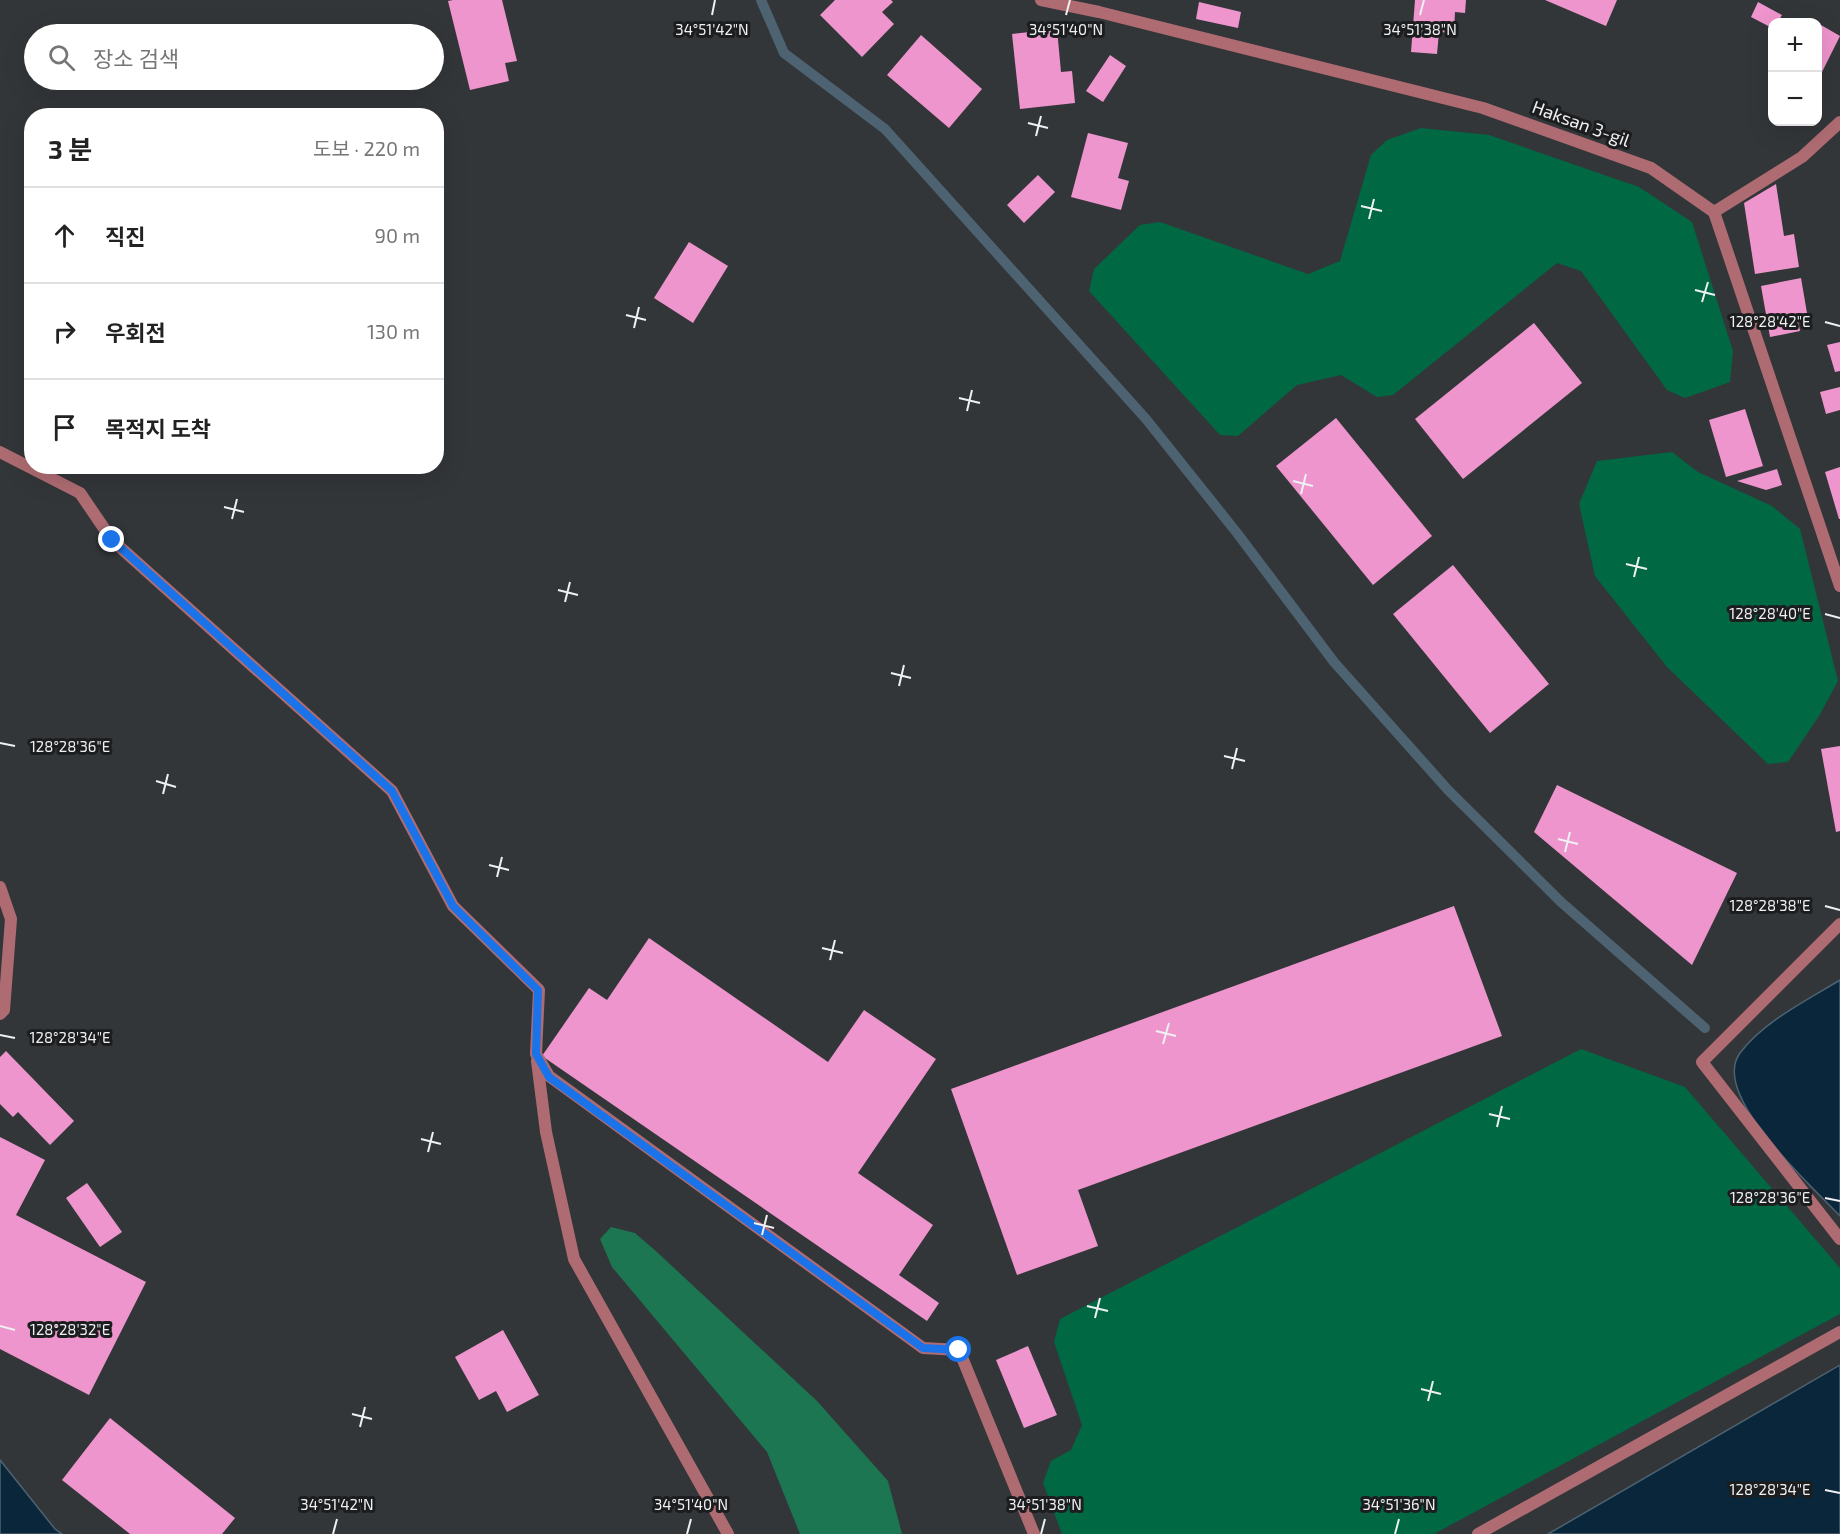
<!DOCTYPE html>
<html lang="ko">
<head>
<meta charset="utf-8">
<style>
	:root { --surface:#fff; --page:#f6f6f6; --text:#222; --muted:#767676; --line:#e0e0e0 }
	body { margin:0; font-family:"Exo 2","Noto Sans KR",sans-serif; background:var(--page); color:var(--text) }
	.controls { position:absolute; right:18px; top:18px; display:grid; overflow:hidden; border-radius:12px; box-shadow:0 6px 24px #0002 }
	.controls button { width:54px; height:54px; display:grid; place-items:center; padding:0; border:0; border-bottom:2px solid var(--line); background:var(--surface); color:var(--text); font:30px sans-serif }
	.stop { position:absolute; width:18px; height:18px; margin:-14px; border:4px solid #1a73e8; border-radius:50%; background:#fff }
	.stop.end { background:#1a73e8; border-color:#fff; box-shadow:0 2px 6px #0008 }
	.list { margin:0; padding:0; list-style:none }
	h2 { display:flex; justify-content:space-between; align-items:center; height:78px; margin:0; padding:0 24px; font-size:26px }
	h2 small { font-size:20px; font-weight:400; color:var(--muted) }
	.list li { display:grid; grid-template-columns:39px 1fr auto; gap:18px; align-items:center; box-sizing:border-box; height:96px; padding:0 24px; border-top:2px solid var(--line) }
	.list b { display:block; font-size:22px; white-space:nowrap }
	.list em { font-size:20px; font-style:normal; color:var(--muted) }
	.icon { flex:none; width:33px; height:33px; fill:none; stroke:currentColor; stroke-width:2; stroke-linecap:round; stroke-linejoin:round }
	.map { position:relative; flex:none; width:1840px; height:1534px; overflow:hidden }
	.search { position:absolute; background:var(--surface); box-shadow:0 6px 24px #0002; left:24px; top:24px; width:420px; height:66px; display:flex; align-items:center; gap:15px; box-sizing:border-box; padding:0 21px; border-radius:33px; color:var(--muted); font-size:22px }
	.panel { position:absolute; background:var(--surface); box-shadow:0 6px 24px #0002; left:24px; top:108px; width:420px; height:366px; border-radius:24px }
	.map>svg:first-child { display:block }
</style>
</head>
<body>
<div class="map">
<svg width="1840" height="1534" viewBox="0 0 1840 1534">
	<rect width="100%" height="100%" fill="#333639"/>
	<g fill="#006843">
		<polygon points="1421,128 1489,135 1639,187 1692,222 1733,351 1730,382 1685,398 1667,390 1581,271 1557,263 1393,395 1377,397 1341,375 1297,385 1238,436 1220,435 1089,291 1094,269 1140,225 1160,222 1308,274 1340,261 1371,155 1387,140"/>
		<polygon points="1672,452 1698,472 1772,506 1800,529 1838,681 1819,716 1788,762 1768,764 1667,667 1595,576 1579,504 1597,461"/>
		<polygon points="1581,1049 1685,1087 1840,1268 1840,1314 1434,1534 1062,1534 1043,1483 1051,1461 1071,1450 1082,1425 1054,1342 1060,1319"/>
	</g>
	<polygon fill="#1c7651" points="611,1227 635,1233 658,1253 817,1401 888,1481 902,1534 800,1534 767,1452 612,1267 600,1239"/>
	<g fill="#0a263b" stroke="#4e6372" stroke-width="1.5">
		<path d="M1840 980V1216C1813 1187 1709 1095 1740 1053 1763 1022 1807 1000 1840 980Z"/>
		<polygon points="1840,1365 1840,1534 1548,1534"/>
		<polygon points="0,1460 55,1529 62,1534 0,1534"/>
	</g>
	<g fill="none" stroke-linecap="round" stroke-linejoin="round">
		<polyline stroke="#4e6372" stroke-width="10" points="761,0 784,53 885,129 1146,419 1237,533 1334,662 1448,790 1561,902 1705,1028"/>
	</g>
	<g fill="#ef95cd">
		<polygon points="453,0 502,0 517,61 505,63 509,81 470,90 448,1"/>
		<polygon points="835,0 891,0 893,2 882,12 894,24 862,57 820,15"/>
		<polygon points="1415,0 1466,0 1465,13 1455,12 1454,33 1439,32 1437,54 1411,52"/>
		<polygon points="1545,0 1617,0 1606,26"/>
		<polygon points="1199,2 1241,12 1238,28 1196,19"/>
		<polygon points="1758,2 1782,15 1778,22 1772,22 1772,28 1751,17"/>
		<polygon points="1821,25 1840,36 1820,76 1818,74 1818,31"/>
		<polygon points="1057,29 1061,72 1072,71 1075,103 1020,109 1012,34"/>
		<polygon points="921,35 982,89 949,128 887,75"/>
		<polygon points="1110,55 1126,66 1103,102 1086,91"/>
		<polygon points="1088,133 1128,143 1118,178 1129,181 1121,210 1071,197"/>
		<polygon points="1038,175 1055,192 1024,223 1007,205"/>
		<polygon points="1776,184 1784,236 1794,234 1799,267 1755,274 1744,203"/>
		<polygon points="689,242 728,266 693,323 654,298"/>
		<polygon points="1801,278 1807,313 1797,315 1800,331 1770,337 1761,286"/>
		<polygon points="1534,323 1582,383 1463,479 1415,419"/>
		<polygon points="1840,342 1840,371 1835,372 1827,345"/>
		<polygon points="1840,387 1840,410 1826,414 1820,392"/>
		<polygon points="1745,409 1763,466 1726,477 1709,420"/>
		<polygon points="1336,418 1432,536 1373,585 1276,466"/>
		<polygon points="1840,467 1840,519 1839,519 1825,472"/>
		<polygon points="1777,469 1782,485 1766,490 1737,481"/>
		<polygon points="1453,565 1549,684 1490,733 1393,614"/>
		<polygon points="1840,746 1840,831 1836,832 1821,749"/>
		<polygon points="1557,785 1737,873 1692,965 1534,832"/>
		<polygon points="1454,906 1502,1036 1078,1190 1098,1246 1017,1275 951,1089"/>
		<polygon points="649,938 828,1062 864,1010 936,1059 858,1173 933,1225 899,1275 939,1303 927,1321 542,1056 589,988 607,1000"/>
		<polygon points="6,1051 74,1121 50,1145 18,1112 13,1117 0,1104 0,1057"/>
		<polygon points="0,1137 45,1160 16,1215 146,1282 89,1395 0,1349"/>
		<polygon points="87,1183 122,1232 100,1247 66,1198"/>
		<polygon points="503,1330 539,1395 507,1412 496,1391 479,1400 455,1357"/>
		<polygon points="1028,1346 1057,1415 1024,1428 996,1360"/>
		<polygon points="110,1418 235,1518 222,1534 130,1534 62,1480"/>
	</g>
	<g fill="none" stroke-linecap="round" stroke-linejoin="round">
		<g stroke="#ae6c72" stroke-width="12">
			<polyline points="1714,212 1802,157 1840,122"/>
			<polyline points="0,452 80,493 112,540 392,791 453,906 539,990 536,1054 549,1076 923,1348 959,1350 1034,1534"/>
			<polyline points="0,887 11,919 4,1010 0,1014"/>
			<polyline points="1840,924 1702,1062 1840,1239"/>
			<polyline points="537,1061 546,1132 574,1259 728,1534"/>
			<polyline points="1478,1534 1840,1332"/>
		</g>
		<polyline stroke="#ae6c72" stroke-width="12" points="1041,0 1099,12 1483,108 1651,168 1714,212 1840,586"/>
	</g>
	<g fill="none" stroke-linecap="round" stroke-linejoin="round">
		<polyline stroke="#1a73e8" stroke-width="8" points="112,540 392,791 453,906 538,990 536,1054 549,1077 923,1348 959,1350"/>
	</g>
	<path fill="none" stroke="#eef0f2" stroke-width="2" d="M712 15 715 0M1066 15 1070 0M1420 15 1424 0M1028 123 1048 128M1036 136 1041 116M1361 206 1382 211M1369 219 1374 199M1695 290 1715 295M1702 302 1708 282M626 315 646 320M1825 322 1840 326M634 328 639 307M959 398 980 403M967 411 972 390M1293 481 1313 486M1301 494 1306 474M224 507 244 512M232 519 237 499M1626 564 1647 569M1634 577 1639 557M558 590 578 595M565 602 570 582M1825 614 1840 618M891 673 911 678M899 686 904 665M0 743 15 746M1224 756 1245 761M1232 769 1237 748M156 781 176 787M163 794 168 774M1558 839 1578 844M1565 852 1570 832M489 865 509 870M497 877 502 857M1825 906 1840 910M822 948 843 953M830 960 835 940M1156 1031 1176 1036M0 1035 15 1038M1163 1044 1169 1023M1489 1114 1510 1119M1497 1127 1502 1106M421 1139 441 1144M428 1152 433 1132M1825 1198 1840 1201M754 1223 774 1228M762 1235 767 1215M1087 1306 1108 1311M1095 1318 1100 1298M0 1326 15 1330M1421 1389 1441 1394M1428 1401 1433 1381M352 1414 372 1419M360 1427 365 1407M1825 1490 1840 1493M333 1534 337 1519M687 1534 691 1519M1041 1534 1045 1519M1395 1534 1399 1519"/>
	<g text-anchor="middle" stroke-width="6" stroke-linejoin="round" paint-order="stroke">
		<g font-size="18" fill="#eef0f2" stroke="#1c1d1e">
			<text transform="translate(1581 124) rotate(20)" y="6">Haksan 3-gil</text>
		</g>
	</g>
	<g font-size="15" text-anchor="middle" fill="#eef0f2" stroke="#1c1d1e" stroke-width="6" stroke-linejoin="round" paint-order="stroke">
		<text x="712" y="35">34°51'42"N</text>
		<text x="1066" y="35">34°51'40"N</text>
		<text x="1420" y="35">34°51'38"N</text>
		<text x="1770" y="327">128°28'42"E</text>
		<text x="1770" y="619">128°28'40"E</text>
		<text x="70" y="752">128°28'36"E</text>
		<text x="1770" y="911">128°28'38"E</text>
		<text x="70" y="1043">128°28'34"E</text>
		<text x="1770" y="1203">128°28'36"E</text>
		<text x="70" y="1335">128°28'32"E</text>
		<text x="1770" y="1495">128°28'34"E</text>
		<text x="337" y="1510">34°51'42"N</text>
		<text x="691" y="1510">34°51'40"N</text>
		<text x="1045" y="1510">34°51'38"N</text>
		<text x="1399" y="1510">34°51'36"N</text>
	</g>
</svg>
<div class="controls">
<button>+</button>
<button>−</button>
</div>
<div class="stop" style="left:959px;top:1350px"></div>
<div class="stop end" style="left:112px;top:540px"></div>
<div class="search"><svg class="icon" aria-label="search" viewBox="0 0 24 24"><circle cx="10" cy="10" r="6"/><path d="M15 15l6 6"/></svg>장소 검색</div>
<section class="panel">
<h2>3 분<small>도보 · 220 m</small></h2>
<ul class="list">
<li><svg class="icon" aria-label="ahead" viewBox="0 0 24 24"><path d="M12 20V5M6 11l6-6 6 6"/></svg><div><b>직진</b></div><em>90 m</em></li>
<li><svg class="icon" aria-label="right" viewBox="0 0 24 24"><path d="M7 20v-9h11M14 6l5 5-5 5"/></svg><div><b>우회전</b></div><em>130 m</em></li>
<li><svg class="icon" aria-label="arrive" viewBox="0 0 24 24"><path d="M6 21V4h12l-3 4 3 4H6"/></svg><div><b>목적지 도착</b></div></li>
</ul>
</section>
</div>
</body>
</html>
